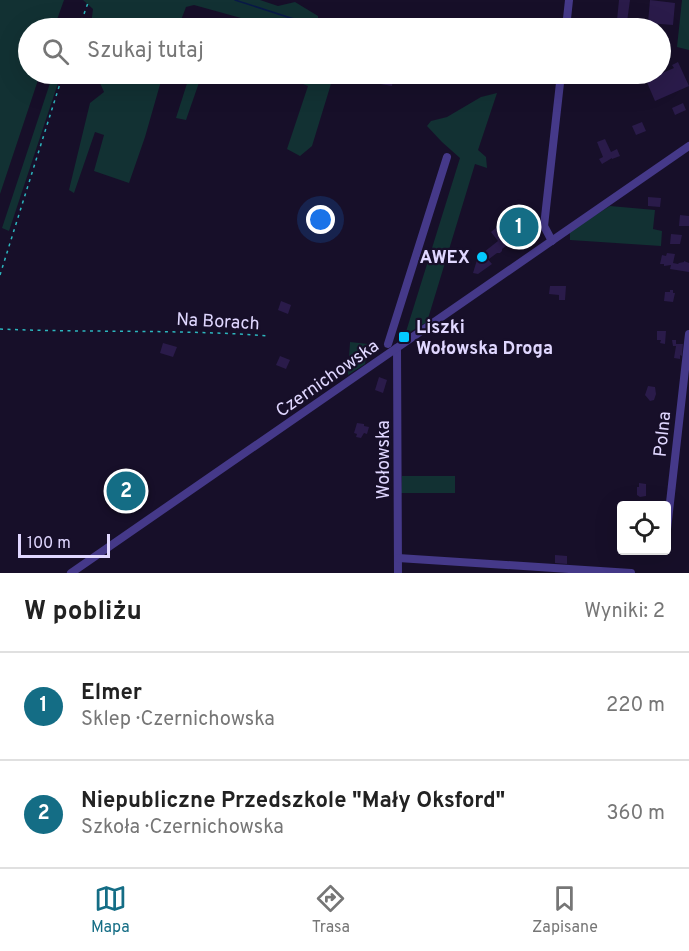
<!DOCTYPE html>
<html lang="pl">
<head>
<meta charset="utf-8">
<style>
	:root { --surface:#fff; --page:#f6f6f6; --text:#222; --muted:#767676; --line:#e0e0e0; --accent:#146d85 }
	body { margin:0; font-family:Overpass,sans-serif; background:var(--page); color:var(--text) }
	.controls { position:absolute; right:18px; bottom:18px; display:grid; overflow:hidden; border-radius:6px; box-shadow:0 6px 24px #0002 }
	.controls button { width:54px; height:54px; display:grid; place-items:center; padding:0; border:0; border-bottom:2px solid var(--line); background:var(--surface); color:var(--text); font:30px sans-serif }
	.scale { position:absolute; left:18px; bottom:15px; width:92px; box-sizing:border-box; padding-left:6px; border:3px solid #e0d7ff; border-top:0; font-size:16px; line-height:21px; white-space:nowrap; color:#e0d7ff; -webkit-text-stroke:4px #170f29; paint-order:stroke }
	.you { position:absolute; left:321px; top:220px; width:21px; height:21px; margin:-15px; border:4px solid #fff; border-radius:50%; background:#1a73e8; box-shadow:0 0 0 9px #1a73e833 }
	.badge { display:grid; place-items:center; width:39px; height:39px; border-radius:50%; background:var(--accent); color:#fff; font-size:20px; font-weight:700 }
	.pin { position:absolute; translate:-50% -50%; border:3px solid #fff; box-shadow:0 2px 6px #0006 }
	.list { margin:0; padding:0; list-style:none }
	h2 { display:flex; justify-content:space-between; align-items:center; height:78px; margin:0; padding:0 24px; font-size:26px }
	h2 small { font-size:20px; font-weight:400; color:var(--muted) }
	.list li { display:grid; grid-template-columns:39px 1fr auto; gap:18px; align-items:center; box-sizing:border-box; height:108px; padding:0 24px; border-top:2px solid var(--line) }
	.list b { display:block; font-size:22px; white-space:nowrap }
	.list p { margin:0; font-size:20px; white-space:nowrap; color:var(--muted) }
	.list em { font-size:20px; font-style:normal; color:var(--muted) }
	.icon { flex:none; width:33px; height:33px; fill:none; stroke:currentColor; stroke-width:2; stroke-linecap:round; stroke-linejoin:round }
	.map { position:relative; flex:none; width:689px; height:573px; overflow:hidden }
	.search { position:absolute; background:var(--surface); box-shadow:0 6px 24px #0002; left:18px; right:18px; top:18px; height:66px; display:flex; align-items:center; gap:15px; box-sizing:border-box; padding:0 21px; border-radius:33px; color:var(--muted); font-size:22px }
	.sheet { height:294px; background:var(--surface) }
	nav { display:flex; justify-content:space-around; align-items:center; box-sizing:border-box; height:84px; border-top:2px solid var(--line); background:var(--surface); font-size:16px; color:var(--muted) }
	nav a { display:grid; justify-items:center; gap:3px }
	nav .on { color:var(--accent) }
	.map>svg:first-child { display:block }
</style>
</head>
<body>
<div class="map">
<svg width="689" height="573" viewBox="0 0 689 573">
	<rect width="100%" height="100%" fill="#170f29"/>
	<g fill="#123133">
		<polygon points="0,0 64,0 54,28 28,28 28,74 40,74 0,194"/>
		<polygon points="83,0 260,0 278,6 295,2 318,16 318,28 263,28 241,18 194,5 186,7 178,28 101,28 91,25 93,9"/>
		<polygon points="682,0 689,0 689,50 677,47"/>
		<polygon points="53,74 61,74 9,231 2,228"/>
		<polygon points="96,74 163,74 145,137 129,183 94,171 104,135 95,132 74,193 69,190 90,103 104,92"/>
		<polygon points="190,74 202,74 186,120 176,118"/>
		<polygon points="295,74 334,74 312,146 300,156 287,149 308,86 293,80"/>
		<polygon points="497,93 478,150 486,157 487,168 475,164 427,322 405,335 460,158 442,142 427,126 431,121 447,117 481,97"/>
		<polygon points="610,206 655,210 653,229 662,231 661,246 570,240 570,231"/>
		<polygon points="350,342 368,344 365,364 348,375"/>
		<polygon points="402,476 455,476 455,493 401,493"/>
	</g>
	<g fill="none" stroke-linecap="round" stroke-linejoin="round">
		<polyline stroke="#091948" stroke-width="1.5" points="235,0 303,22 310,28"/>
	</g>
	<g fill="#2a1b4a">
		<polygon points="619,0 630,0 627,22 617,20"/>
		<polygon points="650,0 675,3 673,25 648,23"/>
		<polygon points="678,62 689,86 655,101 646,80 674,68 672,65"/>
		<polygon points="377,74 394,74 392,86 375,83"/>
		<polygon points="683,103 686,110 675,115 672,108"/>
		<polygon points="642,122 646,131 636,135 632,126"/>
		<polygon points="605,139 611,152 617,149 620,156 612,159 612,158 602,164 599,159 603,157 597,142"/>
		<polygon points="648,197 661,198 660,207 648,206"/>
		<polygon points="519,214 532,231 518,241 506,224"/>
		<polygon points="680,215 689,216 689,226 679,226"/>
		<polygon points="497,227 510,243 502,249 502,251 500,253 497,253 489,259 484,252 498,241 491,232"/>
		<polygon points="671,234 682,235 680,244 670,244"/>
		<polygon points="480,250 492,264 478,274 473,273"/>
		<polygon points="667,253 675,254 673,263 678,264 679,263 684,262 684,261 689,263 689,272 670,269 671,265 664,266 664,264 660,264 662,255 666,256"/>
		<polygon points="550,286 566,286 565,300 559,300 559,295 549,294"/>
		<polygon points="670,290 673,290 673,293 675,293 673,302 664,301 665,292 670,292"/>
		<polygon points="281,301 291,305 288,314 278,310"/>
		<polygon points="657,331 666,331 665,344 660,343 661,340 657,340"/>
		<polygon points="672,340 676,340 676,344 683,344 682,356 680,355 680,359 674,358 676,346 673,346"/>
		<polygon points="163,343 177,347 173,357 160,353"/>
		<polygon points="280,356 290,360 286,369 276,365"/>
		<polygon points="379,377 387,380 383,393 375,390"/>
		<polygon points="648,386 655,387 656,394 654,400 650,401 645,395"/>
		<polygon points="357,423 364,424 364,426 369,427 367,434 364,433 361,438 356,437 357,434 354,433"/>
		<polygon points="124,469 135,473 126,504 114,500"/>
		<polygon points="639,483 646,484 646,496 640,497 637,495 637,487 639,487"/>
		<polygon points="555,555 567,556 567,564 555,563"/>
	</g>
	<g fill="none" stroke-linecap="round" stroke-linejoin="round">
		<g stroke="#2cb6be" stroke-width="1.5" stroke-dasharray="3 4.5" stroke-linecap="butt">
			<polyline points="79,28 89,0"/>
			<polyline points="0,275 63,74"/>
			<path d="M0 329C90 333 179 329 269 336"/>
		</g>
		<g stroke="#453989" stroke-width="8">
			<polyline points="566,28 569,0"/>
			<polyline points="552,241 544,226 561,74"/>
			<polyline points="388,344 447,157"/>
			<polyline points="397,348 398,573"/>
			<polyline points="666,538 689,334"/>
			<polyline points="398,558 631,573"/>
			<polyline points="71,573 689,146"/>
		</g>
	</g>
	<g fill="#03c9ff" stroke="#170f29" stroke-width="2">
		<circle cx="482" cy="257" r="6"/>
		<rect x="398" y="331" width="12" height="12" rx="3"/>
	</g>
	<g text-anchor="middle" stroke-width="4.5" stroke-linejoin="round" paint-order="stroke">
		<g font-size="18" font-weight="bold" fill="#e0d7ff" stroke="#170f29" text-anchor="end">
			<text x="470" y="263">AWEX</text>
			<text x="416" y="333" text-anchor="start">Liszki<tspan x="416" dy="21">Wołowska Droga</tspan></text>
		</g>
		<g font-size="18" fill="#e0d7ff" stroke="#170f29">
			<text transform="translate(218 321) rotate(3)" y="6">Na Borach</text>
			<text transform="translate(327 378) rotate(-35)" y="6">Czernichowska</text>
			<text transform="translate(662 434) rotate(-84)" y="6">Polna</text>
			<text transform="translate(383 460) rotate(-90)" y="6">Wołowska</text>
		</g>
	</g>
</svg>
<div class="controls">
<button><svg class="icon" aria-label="locate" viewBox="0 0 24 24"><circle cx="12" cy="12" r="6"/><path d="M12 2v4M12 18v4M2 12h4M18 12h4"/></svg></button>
</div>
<div class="scale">100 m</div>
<div class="you"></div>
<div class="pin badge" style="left:519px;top:227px">1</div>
<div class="pin badge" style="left:126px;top:491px">2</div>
<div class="search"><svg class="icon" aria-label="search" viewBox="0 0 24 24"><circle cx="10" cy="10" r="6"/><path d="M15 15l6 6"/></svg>Szukaj tutaj</div>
</div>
<section class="sheet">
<h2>W pobliżu<small>Wyniki: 2</small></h2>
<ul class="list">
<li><span class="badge">1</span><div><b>Elmer</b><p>Sklep · Czernichowska</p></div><em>220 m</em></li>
<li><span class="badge">2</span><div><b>Niepubliczne Przedszkole &quot;Mały Oksford&quot;</b><p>Szkoła · Czernichowska</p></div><em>360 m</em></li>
</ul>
</section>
<nav>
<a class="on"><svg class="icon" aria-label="map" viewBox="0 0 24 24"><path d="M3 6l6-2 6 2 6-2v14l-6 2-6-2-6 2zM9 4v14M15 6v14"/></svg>Mapa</a>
<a><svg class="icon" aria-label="directions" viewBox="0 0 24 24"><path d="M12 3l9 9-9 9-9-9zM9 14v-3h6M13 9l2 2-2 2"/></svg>Trasa</a>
<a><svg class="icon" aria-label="saved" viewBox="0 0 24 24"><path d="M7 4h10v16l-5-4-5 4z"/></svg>Zapisane</a>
</nav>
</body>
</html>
